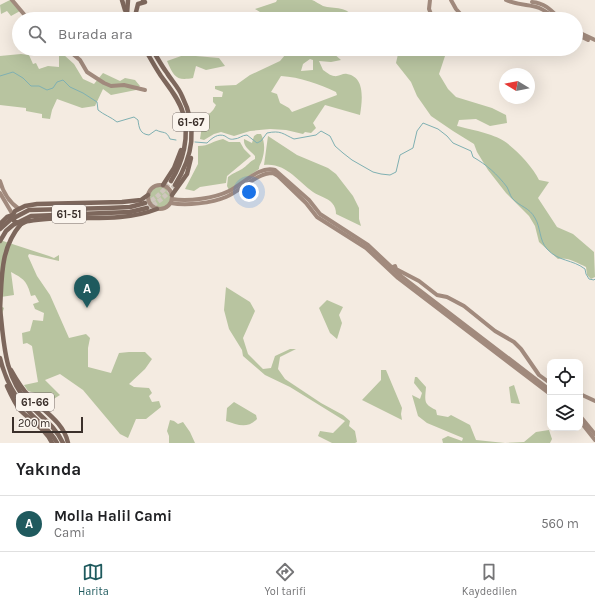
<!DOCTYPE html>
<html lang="tr">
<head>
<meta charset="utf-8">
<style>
	:root { --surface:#fff; --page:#f6f6f6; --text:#202124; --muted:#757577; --line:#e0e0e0; --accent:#1f5a5e }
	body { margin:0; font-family:Karla,sans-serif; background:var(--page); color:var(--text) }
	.controls { position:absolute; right:12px; bottom:12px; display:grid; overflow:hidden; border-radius:8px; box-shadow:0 4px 16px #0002 }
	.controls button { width:36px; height:36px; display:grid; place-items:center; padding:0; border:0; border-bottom:1px solid var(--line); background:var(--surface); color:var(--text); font:20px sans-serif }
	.compass { position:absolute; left:499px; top:68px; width:36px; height:36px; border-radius:50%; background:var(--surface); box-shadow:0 4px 16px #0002; rotate:280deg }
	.scale { position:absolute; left:12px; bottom:10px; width:71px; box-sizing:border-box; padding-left:4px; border:2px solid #3b302b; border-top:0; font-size:11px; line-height:14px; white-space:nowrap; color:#3b302b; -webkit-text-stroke:3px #fbf5ee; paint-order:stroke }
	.you { position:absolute; left:249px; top:192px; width:14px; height:14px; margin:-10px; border:3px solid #fff; border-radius:50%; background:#1a73e8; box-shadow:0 0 0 6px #1a73e833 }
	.badge { display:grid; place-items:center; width:26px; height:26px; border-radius:50%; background:var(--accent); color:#fff; font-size:13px; font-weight:700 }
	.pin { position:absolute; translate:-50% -33px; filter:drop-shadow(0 1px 2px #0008) }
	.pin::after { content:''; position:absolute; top:21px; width:14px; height:12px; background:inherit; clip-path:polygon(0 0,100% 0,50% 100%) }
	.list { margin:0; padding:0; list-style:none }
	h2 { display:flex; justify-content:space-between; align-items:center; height:52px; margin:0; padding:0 16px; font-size:17px }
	h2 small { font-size:13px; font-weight:400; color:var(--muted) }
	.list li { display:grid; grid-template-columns:26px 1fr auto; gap:12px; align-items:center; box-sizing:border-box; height:56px; padding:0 16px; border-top:1px solid var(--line) }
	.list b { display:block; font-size:15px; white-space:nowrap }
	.list p { margin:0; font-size:13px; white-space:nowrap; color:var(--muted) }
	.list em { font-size:13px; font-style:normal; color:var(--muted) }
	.icon { flex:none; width:22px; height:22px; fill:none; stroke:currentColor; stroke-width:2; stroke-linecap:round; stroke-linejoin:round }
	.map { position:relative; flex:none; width:595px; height:443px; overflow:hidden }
	.search { position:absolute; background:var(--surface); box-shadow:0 4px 16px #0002; left:12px; right:12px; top:12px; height:44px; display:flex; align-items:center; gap:10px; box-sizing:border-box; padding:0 14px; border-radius:22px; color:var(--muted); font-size:15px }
	.sheet { height:108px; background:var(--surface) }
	nav { display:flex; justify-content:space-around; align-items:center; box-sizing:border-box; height:56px; border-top:1px solid var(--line); background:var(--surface); font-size:11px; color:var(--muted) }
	nav a { display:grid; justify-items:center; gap:2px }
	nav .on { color:var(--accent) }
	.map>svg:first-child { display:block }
</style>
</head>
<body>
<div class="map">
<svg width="595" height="443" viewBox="0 0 595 443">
	<rect width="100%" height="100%" fill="#f4ebe1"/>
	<g fill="#b8c4a0" fill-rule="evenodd">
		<polygon points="10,0 20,11 11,16 7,11 1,14 0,5"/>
		<path d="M277 0C288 0 301 0 312 0 315 1 319 4 323 6 333 9 350 6 353 19H265V15L255 9 276 2Z"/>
		<path d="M290 49H338L333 53 341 60 331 62 319 61 323 70C326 72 331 76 334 76 338 77 343 73 347 74 366 77 362 102 360 115L325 105 313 123 316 128 311 133 305 132 303 134 286 130 270 129 250 131 234 136 221 132 214 134 204 140 200 139 202 126 196 123V114C207 116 211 115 216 105L213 102V97H222L223 92 215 89V86L236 85 250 75 280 61ZM310 59 313 60V70L301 71 303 64ZM281 76C300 77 319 84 336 92L337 95 292 112 289 108 280 103 277 94 271 92Z"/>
		<path d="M439 52 445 56 439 74 448 89 456 97 492 108 506 115 507 123 490 126 476 119 459 120 457 126C469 129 494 134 504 141 516 149 533 167 539 180L549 182 538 198 557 227 573 234 594 252 595 277 591 279 587 275 586 267C577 263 568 257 558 259L539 242 535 226 529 216 506 193 488 170 477 152 474 144 453 131 431 116 417 96 411 82 396 63 398 54 420 56Z"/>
		<polygon points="21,54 29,55 33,64 36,63 39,69 48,66 59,67 59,56 64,55 74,64 83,79 94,84 103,73 120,81 125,78 135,80 140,86 136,90 111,95 103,89 95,106 82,108 57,99 52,110 50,119 42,118 42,114 26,111 26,108 0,105 0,56"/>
		<path d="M184 55 219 58 225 66 206 70 196 66 193 78C176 81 174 77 167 61Z"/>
		<path d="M257 134H261C265 142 265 151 262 160 261 164 259 165 259 169L229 190 227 186 228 177C233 173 237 172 242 169 247 166 250 161 255 159V156C250 150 243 147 244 139L252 143 254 136Z"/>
		<path d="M268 136 297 155 328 168 336 174 353 196 359 208V219L361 226 336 214C336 210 335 206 332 203 328 198 319 196 313 192 298 181 285 162 264 165Z"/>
		<path d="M223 139 229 142H240L244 149 251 156 227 176 226 183 200 187 194 191 185 189 198 164V146C210 146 212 141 223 139Z"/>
		<circle cx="160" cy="197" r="11"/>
		<path d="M0 240 49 256 54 258 59 255V261L29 254 28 256 37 276 50 295 69 338 86 334 90 338 88 348V367L111 373 119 353 129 352H145L152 359 145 369 129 384 134 387 149 388 152 393 149 396 152 402 159 401 161 407 146 419H136L128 438 120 434 83 390 60 374 45 380 60 395 52 400 45 396 28 391 24 385 38 382 32 346 27 343 23 344 22 333 30 331 33 320 43 321 44 313 35 309 33 304 39 302 35 295 31 296C27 281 24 279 11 272L14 295 1 297V306L4 308 2 314 0 328Z"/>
		<polygon points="226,287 250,302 255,311 243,338 248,354 263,369 271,368 275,356 290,349 296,349 280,357 278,369 285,379 321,403 343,415 350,421 349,426 355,431 357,442 355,443 332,443 318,436 320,431 333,433 345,421 290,387 265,375 243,356 242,350 229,329 224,310"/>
		<polygon points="327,300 343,307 339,315 342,323 337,339 330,333 319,308"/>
		<polygon points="381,370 386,370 402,408 401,414 402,420 362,400 381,380"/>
		<path d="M415 377H417L426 387C425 401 423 404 436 410L437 415 448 417 451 415 470 425 476 440 505 443 524 442 536 432 549 430 552 439 550 443H443L442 439 448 436 462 441 463 438 427 423 418 416 412 395 420 399 422 393 414 383Z"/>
		<polygon points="514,385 520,404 511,403 509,387"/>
		<path d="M234 402 256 415 257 419C247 429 238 425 226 421L227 408Z"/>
		<polygon points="170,420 174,421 178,424 183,422 190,432 195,443 169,443 169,436 167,431"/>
	</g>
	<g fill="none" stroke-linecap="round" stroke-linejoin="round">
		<g stroke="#7fb0b2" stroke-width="1">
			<path d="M0 76 13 72 23 78 31 86H39L47 90 53 88 57 82 63 80 70 87 83 93 97 102 98 110C104 115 111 117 117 122L134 117 138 120C139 128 140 134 149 135L156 130C164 134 166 130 170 139L176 140"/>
			<path d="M195 142 207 143C212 138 218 133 225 136 228 138 230 140 234 139 239 139 242 135 247 135L257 143 261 141 267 133C281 130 283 134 294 139L316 135 321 131 330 136 335 146 343 153 352 160 373 172 381 174 390 175 396 172 400 155 413 148 417 131 423 123 438 129 447 136 453 143 471 151 473 157C487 165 497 174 507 187 509 191 510 195 512 198 520 207 529 207 535 218 541 228 539 240 547 249 559 262 572 259 585 269L586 274 589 279 594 280 595 279"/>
		</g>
		<g stroke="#cfc6bd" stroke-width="4.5" stroke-dasharray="4.5 2" stroke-linecap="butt">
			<path d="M145 203C156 200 164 190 171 181"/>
			<path d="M147 208C158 203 167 195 175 185"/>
		</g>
		<g stroke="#a18a7d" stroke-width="4">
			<polyline points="12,0 28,19"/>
			<polyline points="430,0 429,9 433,19"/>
			<polyline points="451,0 456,9 465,19"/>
			<path d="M506 0C528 9 535 0 555 19"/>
			<path d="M532 2C545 3 551 10 560 19"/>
			<polyline points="576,31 595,40"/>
			<polyline points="576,34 588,40"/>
			<polyline points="67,49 80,60 87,72 104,83 111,86 124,85 145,90"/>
			<path d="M0 181C3 192 9 202 19 209"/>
			<circle cx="160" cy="197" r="12"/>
			<polyline points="0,193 13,215"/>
			<path d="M172 199C188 202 215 198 229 191 243 184 260 165 275 170L309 200 320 214 368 245 401 276 550 390"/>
			<path d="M171 203C186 206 212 203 226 197 242 190 256 173 273 173L278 176 306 203 317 217 366 248 398 278 550 394"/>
			<polyline points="390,268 395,266 396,269 419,281 437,295 447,297 464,306 495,331 514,342 521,349 539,375 550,383"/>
			<polyline points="580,394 595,401"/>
			<polyline points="580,416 595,434"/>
			<polyline points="580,421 595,440"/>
		</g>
		<g stroke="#7d675c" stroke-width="4.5">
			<polyline points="122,0 125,10"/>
			<polyline points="128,0 127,14 129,19"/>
			<polyline points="137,19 136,12 138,4 145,2 143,0"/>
			<path d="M145 49C150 58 155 67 161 76 169 87 179 99 183 113 190 136 183 162 171 181"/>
			<path d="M152 49C157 57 161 65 167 73 172 81 179 88 182 96 198 128 193 156 175 185"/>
			<polyline points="163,185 174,168 181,150"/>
			<path d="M148 195 141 200 122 202 37 204 25 206 15 211 13 215 14 221 21 224C24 223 26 221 29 221 71 213 116 225 157 209"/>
			<polyline points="172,195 187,174 191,158"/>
			<polyline points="0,224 7,217 13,215"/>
			<polyline points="0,229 10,220 29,210 108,208 130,207 145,203"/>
			<polyline points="0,241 6,231 13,225 31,216 130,212 147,208"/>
			<path d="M0 308C4 344 4 376 29 404 41 417 55 426 63 443"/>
			<path d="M0 310C2 277 0 248 21 224"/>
			<path d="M0 358C5 379 14 397 30 413 39 423 51 430 57 443"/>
			<path d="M11 370C16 379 22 389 29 396 42 410 64 422 68 443"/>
			<path d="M7 386C11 395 15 404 21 411 31 421 47 430 52 443"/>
		</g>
	</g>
	<g text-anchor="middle" stroke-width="3.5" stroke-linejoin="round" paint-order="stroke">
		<g fill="#fbf5ee" stroke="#756b66" stroke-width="1">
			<rect x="173" y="113" width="36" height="18" rx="3"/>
			<rect x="52" y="205" width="34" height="18" rx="3"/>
			<rect x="16" y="393" width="38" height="18" rx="3"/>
		</g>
		<g font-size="11" font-weight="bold" fill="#3b302b">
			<text x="191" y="126">61-67</text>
			<text x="69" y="218">61-51</text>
			<text x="35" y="406">61-66</text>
		</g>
	</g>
</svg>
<div class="controls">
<button><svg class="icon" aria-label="locate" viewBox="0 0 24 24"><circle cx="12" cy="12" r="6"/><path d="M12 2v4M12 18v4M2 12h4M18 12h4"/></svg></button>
<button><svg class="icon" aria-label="layers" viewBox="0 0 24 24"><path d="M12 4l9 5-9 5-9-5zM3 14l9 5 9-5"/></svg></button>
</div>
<svg class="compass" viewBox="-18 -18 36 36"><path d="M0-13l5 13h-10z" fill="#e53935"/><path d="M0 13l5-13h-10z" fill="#757577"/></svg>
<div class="scale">200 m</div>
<div class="you"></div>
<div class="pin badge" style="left:87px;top:308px">A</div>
<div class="search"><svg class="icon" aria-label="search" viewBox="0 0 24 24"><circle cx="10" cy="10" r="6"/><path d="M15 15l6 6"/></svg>Burada ara</div>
</div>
<section class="sheet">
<h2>Yakında<small></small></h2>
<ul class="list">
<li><span class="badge">A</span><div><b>Molla Halil Cami</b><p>Cami</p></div><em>560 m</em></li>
</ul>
</section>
<nav>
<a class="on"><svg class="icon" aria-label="map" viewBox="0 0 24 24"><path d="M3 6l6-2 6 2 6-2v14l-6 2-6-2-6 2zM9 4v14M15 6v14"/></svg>Harita</a>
<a><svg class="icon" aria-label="directions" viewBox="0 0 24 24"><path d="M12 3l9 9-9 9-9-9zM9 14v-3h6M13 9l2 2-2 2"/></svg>Yol tarifi</a>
<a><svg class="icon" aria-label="saved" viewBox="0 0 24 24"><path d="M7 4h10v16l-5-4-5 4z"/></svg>Kaydedilen</a>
</nav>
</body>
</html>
